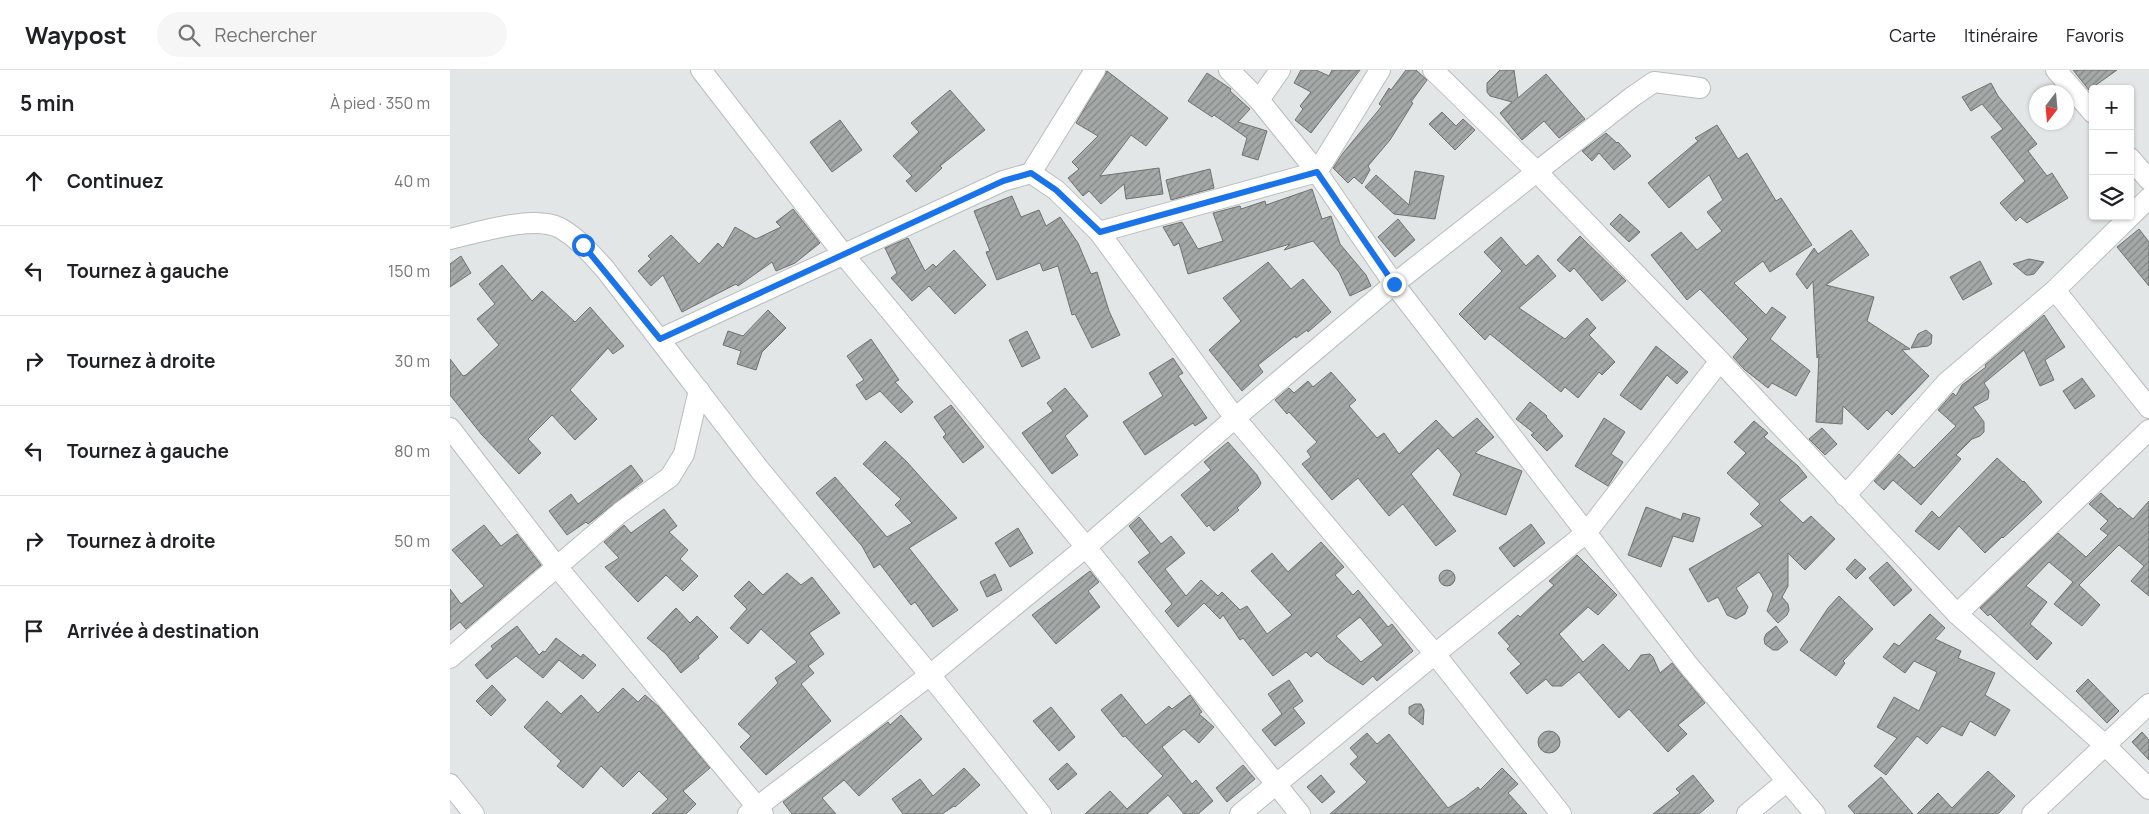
<!DOCTYPE html>
<html lang="fr">
<head>
<meta charset="utf-8">
<style>
	:root { --surface:#fff; --page:#f6f6f6; --text:#202124; --muted:#757577; --line:#e0e0e0 }
	body { margin:0; font-family:Manrope,sans-serif; background:var(--page); color:var(--text) }
	.controls { position:absolute; right:15px; top:15px; display:grid; overflow:hidden; border-radius:5px; box-shadow:0 1px 4px #0004 }
	.controls button { width:45px; height:45px; display:grid; place-items:center; padding:0; border:0; border-bottom:1px solid var(--line); background:var(--surface); color:var(--text); font:25px sans-serif }
	.compass { position:absolute; left:1579px; top:15px; width:45px; height:45px; border-radius:50%; background:var(--surface); box-shadow:0 1px 4px #0004; rotate:196deg }
	.stop { position:absolute; width:15px; height:15px; margin:-11px; border:4px solid #1a73e8; border-radius:50%; background:#fff }
	.stop.end { background:#1a73e8; border-color:#fff; box-shadow:0 1px 5px #0008 }
	.list { margin:0; padding:0; list-style:none }
	h2 { display:flex; justify-content:space-between; align-items:center; height:65px; margin:0; padding:0 20px; font-size:21px }
	h2 small { font-size:16px; font-weight:400; color:var(--muted) }
	.list li { display:grid; grid-template-columns:32px 1fr auto; gap:15px; align-items:center; box-sizing:border-box; height:90px; padding:0 20px; border-top:1px solid var(--line) }
	.list b { display:block; font-size:19px; white-space:nowrap }
	.list em { font-size:16px; font-style:normal; color:var(--muted) }
	.icon { flex:none; width:28px; height:28px; fill:none; stroke:currentColor; stroke-width:2; stroke-linecap:round; stroke-linejoin:round }
	.map { position:relative; flex:none; width:1699px; height:744px; overflow:hidden }
	header { display:flex; align-items:center; gap:30px; box-sizing:border-box; height:70px; padding:0 25px; background:var(--surface); border-bottom:1px solid var(--line) }
	header strong { font-size:24px }
	nav { display:flex; gap:28px; margin-inline-start:auto; font-size:18px }
	.search { width:350px; height:45px; background:var(--page); display:flex; align-items:center; gap:12px; box-sizing:border-box; padding:0 18px; border-radius:28px; color:var(--muted); font-size:19px }
	main { display:flex }
	aside { flex:1; background:var(--surface) }
	.map>svg:first-child { display:block }
</style>
</head>
<body>
<header>
<strong>Waypost</strong>
<div class="search"><svg class="icon" aria-label="search" viewBox="0 0 24 24"><circle cx="10" cy="10" r="6"/><path d="M15 15l6 6"/></svg>Rechercher</div>
<nav><a>Carte</a><a>Itinéraire</a><a>Favoris</a></nav>
</header>
<main>
<aside>
<h2>5 min<small>À pied · 350 m</small></h2>
<ul class="list">
<li><svg class="icon" aria-label="ahead" viewBox="0 0 24 24"><path d="M12 20V5M6 11l6-6 6 6"/></svg><div><b>Continuez</b></div><em>40 m</em></li>
<li><svg class="icon" aria-label="left" viewBox="0 0 24 24"><path d="M17 20v-9H6M10 6l-5 5 5 5"/></svg><div><b>Tournez à gauche</b></div><em>150 m</em></li>
<li><svg class="icon" aria-label="right" viewBox="0 0 24 24"><path d="M7 20v-9h11M14 6l5 5-5 5"/></svg><div><b>Tournez à droite</b></div><em>30 m</em></li>
<li><svg class="icon" aria-label="left" viewBox="0 0 24 24"><path d="M17 20v-9H6M10 6l-5 5 5 5"/></svg><div><b>Tournez à gauche</b></div><em>80 m</em></li>
<li><svg class="icon" aria-label="right" viewBox="0 0 24 24"><path d="M7 20v-9h11M14 6l5 5-5 5"/></svg><div><b>Tournez à droite</b></div><em>50 m</em></li>
<li><svg class="icon" aria-label="arrive" viewBox="0 0 24 24"><path d="M6 21V4h12l-3 4 3 4H6"/></svg><div><b>Arrivée à destination</b></div></li>
</ul>
</aside>
<div class="map">
<svg width="1699" height="744" viewBox="0 0 1699 744">
	<defs>
		<pattern id="building-hatch" width="6" height="6" patternUnits="userSpaceOnUse" patternTransform="scale(1.25)"><rect width="6" height="6" fill="#a4a8a6"/><path d="M-1 1l2-2M0 6l6-6M5 7l2-2" fill="none" stroke="#848786"/></pattern>
	</defs>
	<rect width="100%" height="100%" fill="#e2e6e6"/>
	<g fill="url(#building-hatch)" stroke="#6f7270" fill-rule="evenodd">
		<polygon points="851,0 866,0 879,6 882,0 910,0 861,63 845,50 853,39 850,36 861,22 844,13"/>
		<polygon points="956,0 966,0 977,10 961,32 963,33 940,70 918,96 920,100 912,114 904,107 898,113 883,98 893,83 932,36 929,34 939,18 941,20"/>
		<polygon points="1050,0 1064,0 1068,28 1096,4 1135,49 1109,68 1094,51 1072,70 1050,43 1062,32 1040,26 1037,22 1037,13"/>
		<polygon points="1623,0 1667,0 1639,20"/>
		<polygon points="657,1 718,48 696,76 681,65 650,106 709,98 713,124 676,129 674,114 651,134 639,121 633,126 618,108 629,99 622,92 648,66 626,53"/>
		<polygon points="757,3 781,19 780,21 800,39 788,52 817,61 808,90 792,85 797,68 764,45 762,47 738,31"/>
		<polygon points="1541,13 1548,26 1587,74 1578,81 1597,106 1602,103 1618,128 1577,153 1570,147 1566,151 1550,133 1575,111 1541,67 1553,59 1532,34 1521,41 1512,27"/>
		<polygon points="500,20 535,60 490,96 492,98 466,122 456,111 462,106 443,86 469,62 461,53"/>
		<polygon points="992,42 1006,56 1013,49 1025,60 1005,80 979,54"/>
		<polygon points="390,50 412,80 382,102 360,72"/>
		<polygon points="1267,55 1288,89 1297,83 1326,131 1331,128 1362,175 1320,202 1313,191 1284,213 1316,245 1322,237 1336,247 1320,269 1360,301 1346,326 1322,313 1318,318 1295,300 1283,287 1298,269 1250,219 1237,230 1201,185 1231,162 1247,180 1272,161 1257,142 1273,130 1259,105 1219,138 1198,113 1248,71 1245,68"/>
		<polygon points="1156,63 1167,73 1168,72 1181,86 1164,100 1149,83 1142,91 1132,81"/>
		<polygon points="760,99 764,118 721,130 716,110"/>
		<polygon points="965,101 994,106 985,149 944,144 915,117 926,105 959,135"/>
		<polygon points="862,119 872,149 881,146 890,174 916,205 921,216 900,226 889,202 863,171 834,180 840,174 738,204 729,173 724,176 713,157 732,152 748,179 773,171 763,143 790,136 791,139 815,131 816,135"/>
		<polygon points="562,126 571,147 589,140 596,156 610,147 628,173 641,204 647,202 659,241 670,265 642,278 625,244 622,245 608,196 593,201 590,193 547,210 536,182 540,181 524,141"/>
		<polygon points="343,139 370,173 345,193 326,201 322,192 288,216 286,214 232,242 213,205 201,216 188,201 201,189 198,186 221,165 249,194 268,173 273,178 285,157 306,169 331,157 326,152"/>
		<polygon points="1170,144 1190,162 1179,172 1160,154"/>
		<polygon points="948,149 965,170 945,187 928,167"/>
		<polygon points="1689,159 1699,172 1699,216 1667,177"/>
		<polygon points="1401,160 1419,185 1376,215 1424,227 1417,251 1460,279 1452,280 1479,306 1442,345 1437,340 1418,360 1393,336 1392,354 1366,352 1369,284 1367,288 1363,211 1357,219 1346,204 1364,178 1368,184"/>
		<polygon points="1130,166 1176,211 1152,231 1124,198 1120,202 1107,190"/>
		<polygon points="1051,167 1076,196 1088,185 1106,206 1069,238 1115,269 1137,248 1146,258 1139,265 1165,292 1152,305 1149,302 1128,328 1115,317 1111,322 1040,264 1035,270 1009,244 1052,201 1034,182"/>
		<polygon points="458,168 475,201 483,194 486,197 504,180 536,215 505,244 479,216 462,231 441,208 447,203 435,178"/>
		<polygon points="11,186 21,203 0,217 0,194"/>
		<polygon points="1579,189 1594,192 1584,204 1580,205 1576,205 1563,194"/>
		<polygon points="1530,191 1542,214 1513,230 1500,207"/>
		<polygon points="818,192 841,219 853,209 881,242 858,262 857,260 846,268 845,266 808,295 813,302 792,321 759,280 791,251 773,228"/>
		<polygon points="52,195 82,231 92,221 125,252 140,237 174,276 163,284 158,278 120,320 147,349 125,370 102,345 78,369 91,383 69,404 32,365 0,325 0,289 13,306 16,305 49,275 27,249 45,234 29,214"/>
		<polygon points="318,240 336,258 312,282 306,300 287,294 291,281 273,275 278,261 293,266"/>
		<polygon points="1594,245 1615,277 1595,290 1604,310 1590,316 1574,280 1534,313 1539,321 1538,329 1523,337 1534,352 1534,362 1530,366 1522,369 1506,385 1511,389 1471,435 1443,410 1434,420 1424,411 1449,384 1464,398 1506,356 1488,340 1503,323 1506,326 1512,315 1536,297 1535,295"/>
		<polygon points="1476,260 1482,265 1481,274 1478,276 1461,278 1468,264"/>
		<polygon points="577,261 590,288 572,297 559,270"/>
		<polygon points="421,269 449,310 445,312 463,332 451,343 430,321 416,330 406,315 414,310 397,286"/>
		<polygon points="1206,276 1238,302 1227,314 1217,305 1191,340 1170,325"/>
		<polygon points="723,288 733,303 728,306 757,348 745,356 743,353 695,385 673,352 713,326 699,303"/>
		<polygon points="881,302 906,330 899,336 927,368 934,363 949,384 986,350 1003,368 1027,348 1044,367 1025,383 1072,401 1056,445 1003,425 1011,404 988,378 961,404 1006,461 986,476 953,434 939,446 908,408 882,430 852,394 861,387 857,381 867,372 839,342 837,344 825,330 839,318 844,323 858,311 863,317"/>
		<polygon points="1632,308 1645,326 1625,339 1613,321"/>
		<polygon points="615,318 638,346 615,366 628,385 602,404 572,363 603,341 597,333"/>
		<polygon points="1080,332 1097,346 1096,347 1113,366 1097,381 1081,365 1084,363 1066,349"/>
		<polygon points="501,335 534,377 513,393 493,367 496,364 484,347"/>
		<polygon points="1154,348 1175,362 1161,384 1173,392 1158,416 1125,396"/>
		<polygon points="1304,351 1318,363 1314,367 1348,396 1357,407 1329,430 1353,453 1361,446 1385,469 1355,500 1338,483 1338,516 1332,527 1338,534 1339,540 1337,545 1328,553 1317,541 1323,524 1309,502 1286,518 1298,537 1295,544 1286,549 1277,545 1268,527 1258,532 1239,499 1313,456 1300,444 1310,434 1277,403 1296,383 1284,372"/>
		<polygon points="1372,358 1387,374 1375,385 1359,369"/>
		<polygon points="435,371 457,392 507,448 459,478 508,540 483,557 465,532 461,535 430,494 424,498 412,476 366,423 385,407 437,467 462,453 445,435 451,429 413,394"/>
		<polygon points="778,372 807,405 811,413 809,417 787,438 789,440 764,461 759,455 757,457 731,425 761,400 754,392"/>
		<polygon points="1547,388 1573,412 1574,411 1592,432 1553,468 1552,467 1535,483 1509,456 1489,480 1465,461 1482,441 1489,448"/>
		<polygon points="181,395 193,411 138,454 136,452 117,465 99,441 121,424 128,434"/>
		<polygon points="1651,423 1668,439 1670,438 1683,449 1699,431 1699,526 1681,511 1694,496 1669,475 1629,515 1650,535 1632,556 1604,534 1623,512 1599,492 1576,516 1597,532 1580,554 1602,573 1587,590 1540,544 1538,546 1530,538 1608,463 1636,487 1658,465 1650,459 1658,451 1639,434"/>
		<polygon points="1196,437 1231,450 1233,443 1250,448 1243,472 1223,466 1211,497 1178,485"/>
		<polygon points="214,439 227,456 219,462 238,480 230,489 248,506 233,521 216,505 188,532 155,497 169,488 154,472 174,455 181,463"/>
		<path d="M689 447 711 474 721 466 735 483 715 499 736 526 751 510 768 526 772 522 790 540 797 536 817 564 842 545 801 501 822 483 838 502 871 472 894 497 885 505 903 525 908 520 938 557 942 554 963 581 927 611 923 606 913 615 876 591 867 582 861 587 856 582 823 606 793 568 790 570 773 545 770 549 754 533 728 557 715 541 722 534 688 492 700 483 679 456ZM910 547 933 575 911 592 886 566Z"/>
		<polygon points="1081,454 1095,473 1064,497 1049,478"/>
		<polygon points="34,455 51,476 67,464 91,495 16,559 10,552 0,560 0,519 11,534 34,516 2,480"/>
		<polygon points="568,458 583,483 560,497 545,473"/>
		<polygon points="1127,485 1167,525 1148,545 1138,537 1109,564 1133,592 1153,574 1179,601 1191,585 1200,584 1203,587 1210,603 1222,593 1255,633 1228,655 1237,664 1218,682 1179,639 1169,648 1129,602 1112,616 1102,616 1096,609 1077,624 1060,603 1071,594 1057,579 1060,576 1048,563 1068,545 1070,547 1104,515 1099,511"/>
		<polygon points="1405,489 1416,499 1406,509 1396,499"/>
		<polygon points="1437,492 1462,520 1444,536 1419,508"/>
		<circle cx="997" cy="508" r="8"/>
		<polygon points="640,501 649,512 638,521 650,537 606,574 582,545"/>
		<polygon points="337,503 351,515 362,507 390,543 359,563 374,584 358,596 364,603 351,614 381,651 316,705 290,677 301,666 288,654 328,613 325,608 347,592 311,559 298,574 280,558 297,539 284,526 299,511 313,525"/>
		<polygon points="545,504 552,520 537,527 530,512"/>
		<polygon points="1389,526 1423,559 1393,591 1395,593 1386,606 1350,580 1378,538"/>
		<polygon points="226,538 240,553 247,546 268,567 248,586 249,588 231,603 216,584 197,568"/>
		<polygon points="1480,544 1495,558 1485,569 1511,581 1508,588 1545,603 1535,625 1560,640 1545,666 1520,651 1512,666 1492,656 1477,674 1467,666 1436,705 1424,696 1447,668 1427,657 1444,627 1469,641 1487,602 1464,591 1455,603 1433,587 1444,573 1449,576"/>
		<polygon points="67,556 89,585 93,581 95,582 106,568 131,587 133,584 146,595 133,609 109,590 93,608 66,586 37,609 25,595 43,579 41,576"/>
		<polygon points="1326,556 1338,572 1328,580 1323,580 1315,574 1314,569 1316,564"/>
		<polygon points="1638,609 1669,641 1657,653 1626,621"/>
		<polygon points="839,610 853,631 843,638 855,653 825,676 812,660 832,644 818,624"/>
		<polygon points="42,615 56,630 41,646 26,631"/>
		<polygon points="173,618 188,632 195,625 209,637 260,698 233,721 246,734 236,744 202,744 218,729 189,701 173,717 151,696 133,718 107,696 111,691 74,657 97,631 111,644 131,625 148,643"/>
		<polygon points="671,624 696,655 719,636 722,639 740,625 752,642 749,644 764,657 749,673 734,659 712,677 742,714 746,710 763,731 748,744 734,744 718,725 697,744 635,744 660,721 677,739 713,706 675,666 673,667 651,640"/>
		<polygon points="965,634 971,634 974,640 973,655 959,644 959,637"/>
		<polygon points="601,637 625,667 609,681 583,651"/>
		<polygon points="451,645 472,669 409,726 394,710 372,728 386,744 342,744 333,732 438,652 440,655"/>
		<circle cx="1099" cy="672" r="11"/>
		<polygon points="1692,662 1699,670 1699,690 1682,672"/>
		<polygon points="917,663 927,674 939,664 998,738 1014,728 1028,717 1030,720 1052,698 1068,714 1058,723 1077,744 880,744 917,712 900,694 908,687 900,678"/>
		<polygon points="617,693 627,704 608,720 599,709"/>
		<polygon points="793,695 805,709 777,732 766,718"/>
		<polygon points="514,698 530,715 505,737 504,736 492,744 453,744 442,729 470,709 483,726"/>
		<polygon points="1538,701 1565,726 1548,744 1467,744 1488,723 1502,738"/>
		<polygon points="871,705 885,722 872,733 857,717"/>
		<polygon points="1243,705 1264,731 1249,744 1203,744 1230,723 1226,719"/>
		<polygon points="1431,707 1463,744 1405,744 1398,736"/>
	</g>
	<g fill="none" stroke-linecap="round" stroke-linejoin="round">
		<defs>
			<g id="minor">
				<polyline points="251,0 394,185 636,477 850,744"/>
				<polyline points="779,0 809,30 867,102 944,214 1239,596 1365,744"/>
				<polyline points="983,0 1087,102 1270,291 1507,544 1656,676 1699,719"/>
				<polyline points="1606,0 1643,43"/>
				<polyline points="809,30 830,0"/>
				<polyline points="1680,88 1699,110"/>
				<polyline points="581,103 645,0"/>
				<polyline points="649,162 867,102 930,0"/>
				<path d="M0 169C27 163 84 144 110 158 128 168 141 184 155 199L309 399 480 605 591 744"/>
				<polyline points="1605,220 1699,338"/>
				<polyline points="210,269 553,111 581,103 606,120 649,162 785,348 985,584 1111,744"/>
				<polyline points="0,358 108,498 313,744"/>
				<polyline points="1395,426 1497,312 1605,220 1699,128"/>
				<polyline points="1507,544 1699,360"/>
				<polyline points="0,588 171,442 220,407 234,384 249,320"/>
				<polyline points="0,714 24,744"/>
				<polyline points="298,744 480,605 636,477 785,348 944,214 1182,27 1204,12 1250,18"/>
				<polyline points="790,744 985,584 1136,463 1270,291"/>
				<polyline points="1297,744 1337,711"/>
				<polyline points="1582,744 1699,634"/>
			</g>
		</defs>
		<use href="#minor" stroke="#b9bdbd" stroke-width="22"/>
		<use href="#minor" stroke="#fff" stroke-width="20"/>
	</g>
	<g fill="none" stroke-linecap="round" stroke-linejoin="round">
		<polyline stroke="#1a73e8" stroke-width="6" points="133,175 210,269 553,111 581,103 606,120 650,162 867,102 944,214"/>
	</g>
</svg>
<div class="controls">
<button>+</button>
<button>−</button>
<button><svg class="icon" aria-label="layers" viewBox="0 0 24 24"><path d="M12 4l9 5-9 5-9-5zM3 14l9 5 9-5"/></svg></button>
</div>
<svg class="compass" viewBox="-18 -18 36 36"><path d="M0-13l5 13h-10z" fill="#e53935"/><path d="M0 13l5-13h-10z" fill="#757577"/></svg>
<div class="stop" style="left:133px;top:175px"></div>
<div class="stop end" style="left:944px;top:214px"></div>
</div>
</main>
</body>
</html>
